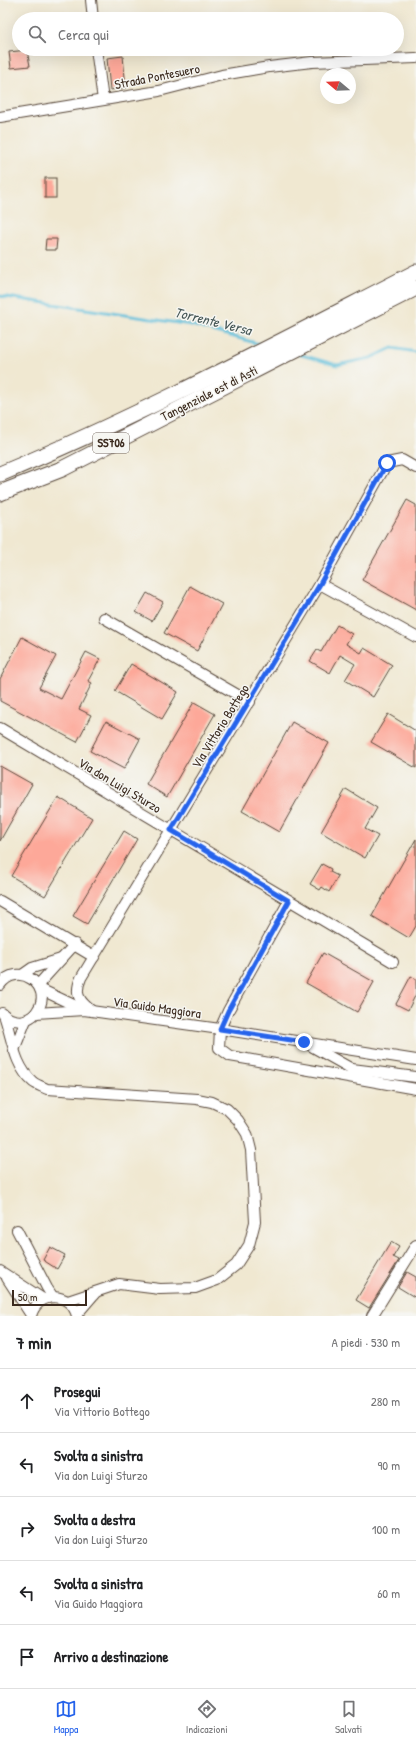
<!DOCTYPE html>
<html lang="it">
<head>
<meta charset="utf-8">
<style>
	:root { --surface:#fff; --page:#f2f2f2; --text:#202124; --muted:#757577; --line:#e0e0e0; --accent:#2563eb }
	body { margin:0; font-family:"Patrick Hand",sans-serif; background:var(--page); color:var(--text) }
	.compass { position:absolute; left:320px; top:68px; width:36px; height:36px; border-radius:50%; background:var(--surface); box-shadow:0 4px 16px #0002; rotate:289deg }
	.scale { position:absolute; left:12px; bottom:10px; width:75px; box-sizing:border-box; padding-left:4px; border:2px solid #3b2a1e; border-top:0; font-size:11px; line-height:14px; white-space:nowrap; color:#3b2a1e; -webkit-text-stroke:3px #f6f6f2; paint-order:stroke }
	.stop { position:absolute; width:12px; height:12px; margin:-9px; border:3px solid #2563eb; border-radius:50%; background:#fff }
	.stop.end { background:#2563eb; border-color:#fff; box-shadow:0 1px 4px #0008 }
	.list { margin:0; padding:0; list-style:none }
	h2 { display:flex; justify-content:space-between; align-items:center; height:52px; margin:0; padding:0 16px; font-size:17px }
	h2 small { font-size:13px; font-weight:400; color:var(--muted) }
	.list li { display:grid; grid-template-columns:26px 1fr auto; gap:12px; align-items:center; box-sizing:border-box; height:64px; padding:0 16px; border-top:1px solid var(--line) }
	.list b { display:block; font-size:15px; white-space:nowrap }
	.list p { margin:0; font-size:13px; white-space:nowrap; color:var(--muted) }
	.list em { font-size:13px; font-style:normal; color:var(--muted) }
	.icon { flex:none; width:22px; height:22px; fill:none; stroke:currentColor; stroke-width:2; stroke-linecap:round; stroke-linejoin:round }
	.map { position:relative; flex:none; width:416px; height:1316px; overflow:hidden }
	.search { position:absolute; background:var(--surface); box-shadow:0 4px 16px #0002; left:12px; right:12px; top:12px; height:44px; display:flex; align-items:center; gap:10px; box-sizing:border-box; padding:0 14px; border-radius:22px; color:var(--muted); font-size:15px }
	.sheet { height:372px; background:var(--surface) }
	nav { display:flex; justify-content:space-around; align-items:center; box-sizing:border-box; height:56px; border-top:1px solid var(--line); background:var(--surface); font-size:11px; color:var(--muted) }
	nav a { display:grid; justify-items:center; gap:2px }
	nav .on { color:var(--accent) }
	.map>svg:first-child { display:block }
</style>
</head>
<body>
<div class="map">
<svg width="416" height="1316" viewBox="0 0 416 1316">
	<rect width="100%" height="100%" fill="#f6f6f2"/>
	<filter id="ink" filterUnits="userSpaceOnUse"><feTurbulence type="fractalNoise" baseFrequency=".025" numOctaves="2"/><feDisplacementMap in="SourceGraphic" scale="8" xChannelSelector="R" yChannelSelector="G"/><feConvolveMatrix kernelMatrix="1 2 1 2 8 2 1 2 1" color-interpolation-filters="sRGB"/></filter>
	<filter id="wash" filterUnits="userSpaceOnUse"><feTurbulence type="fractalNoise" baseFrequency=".012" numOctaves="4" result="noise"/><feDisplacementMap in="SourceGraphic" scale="16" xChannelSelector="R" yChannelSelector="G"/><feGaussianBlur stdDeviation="0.9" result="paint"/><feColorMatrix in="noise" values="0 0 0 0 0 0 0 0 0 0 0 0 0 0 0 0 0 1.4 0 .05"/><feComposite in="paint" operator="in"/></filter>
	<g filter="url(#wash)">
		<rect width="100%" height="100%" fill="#f0e8d1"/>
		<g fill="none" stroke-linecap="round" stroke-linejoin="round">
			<g stroke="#5bbdd9" stroke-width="3">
				<polyline points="0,296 191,325 263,345"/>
				<polyline points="298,354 337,365 371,358 392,348 416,352"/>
			</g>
		</g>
		<g id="blocks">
			<g fill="#fda899">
				<polygon points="27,50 30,66 11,68 9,52"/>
				<polygon points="123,56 126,88 110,90 107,58"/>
				<rect x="45" y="178" width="11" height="20"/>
				<polygon points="46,239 57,239 56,250 45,250"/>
				<polygon points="407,500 416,505 416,610 362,580"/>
				<polygon points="190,586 222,604 197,651 164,633"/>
				<polygon points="147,593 163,602 152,621 136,612"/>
				<polygon points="337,625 352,634 346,644 361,653 364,648 392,665 373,697 345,680 355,664 340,655 330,673 310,661 317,650 321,652"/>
				<polygon points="22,637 56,656 39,688 61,699 86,652 100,659 88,681 92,683 79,709 91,715 77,742 0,701 0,679"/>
				<polygon points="131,664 178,692 162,719 115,691"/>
				<polygon points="194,702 215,714 167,797 146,784"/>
				<polygon points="388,714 416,731 416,768 371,742"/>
				<polygon points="106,721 140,739 124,769 90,751"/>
				<polygon points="292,722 329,743 279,832 242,811"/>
				<polygon points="0,766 32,784 0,841"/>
				<polygon points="346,789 377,808 365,829 378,836 365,858 321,832"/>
				<polygon points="58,797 92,818 45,896 11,876"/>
				<polygon points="124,831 137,839 87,924 73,916"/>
				<polygon points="416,839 416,926 409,938 372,916"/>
				<polygon points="322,864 331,869 330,872 338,876 329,892 322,887 320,890 310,884"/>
				<polygon points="323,953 374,982 357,1012 306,983"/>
				<polygon points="411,976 416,979 416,994 408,1010 396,1004"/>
				<polygon points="391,1242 399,1247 393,1257 399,1260 369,1308 356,1300"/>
				<polygon points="50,1247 65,1255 57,1269 43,1260"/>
				<polygon points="407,1272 416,1277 416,1298 398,1287"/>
			</g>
		</g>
	</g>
	<g filter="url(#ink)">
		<use href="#blocks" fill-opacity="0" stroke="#564639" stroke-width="1"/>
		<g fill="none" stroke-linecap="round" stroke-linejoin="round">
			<defs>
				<g id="minor">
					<polyline points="91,0 93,19"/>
					<polyline points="96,49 103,100"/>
					<polyline points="0,117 159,91 222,75 269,67 312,62 416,58"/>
					<polyline points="320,584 416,637"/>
					<polyline points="104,618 250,702"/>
					<polyline points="0,728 393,962"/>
					<polyline points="0,901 94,957"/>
					<polyline points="289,901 228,1011 220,1029 219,1048 230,1056 416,1089"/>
					<polyline points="22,975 32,968 61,959"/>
					<path d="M0 985C17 960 55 986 37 1011 35 1015 30 1018 25 1020 16 1022 8 1019 2 1013"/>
					<polyline points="38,985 75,944"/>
					<polyline points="40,989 82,1009"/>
					<path d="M92 1011C79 1001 74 994 81 978L320 584 387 463 402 460 416 468"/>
					<polyline points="36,1013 84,1010 220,1029 416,1060"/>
					<path d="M4 1015C12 1037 14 1066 33 1082 37 1085 43 1087 47 1089L197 1099 212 1102 227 1109 238 1120 247 1134 251 1150 255 1222 249 1245 236 1265 217 1280 195 1288 160 1289 119 1284 68 1301"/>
					<polyline points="311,1046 352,1069 416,1077"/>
					<polyline points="14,1050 26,1020"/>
					<polyline points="17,1230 47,1288 53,1297"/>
					<polyline points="0,1271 43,1299"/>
					<polyline points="7,1278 31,1315"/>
					<polyline points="77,1314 96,1292"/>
					<path d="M31 1316C37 1291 71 1291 77 1316"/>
					<polyline points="372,1316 416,1245"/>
				</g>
				<g id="highway">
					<path d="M0 474C142 415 279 342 416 272"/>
					<polyline points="0,493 62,469 416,288"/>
				</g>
			</defs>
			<use href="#minor" stroke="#564639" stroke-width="12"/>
			<use href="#highway" stroke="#564639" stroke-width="17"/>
			<use href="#minor" stroke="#fff" stroke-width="10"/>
			<use href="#highway" stroke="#fff" stroke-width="15"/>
		</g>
	</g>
	<g fill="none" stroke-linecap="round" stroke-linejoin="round" filter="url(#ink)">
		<polyline stroke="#2563eb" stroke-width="5" points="304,1042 220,1029 228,1011 289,901 171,830 320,584 387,463"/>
	</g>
	<g text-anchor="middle" stroke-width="3" stroke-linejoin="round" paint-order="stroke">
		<rect fill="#f6f6f2" stroke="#73675e" stroke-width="1" x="93" y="433" width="36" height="20" rx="3"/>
		<g font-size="12" font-weight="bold" fill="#3b2a1e">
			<text x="111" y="447">SS706</text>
		</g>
		<g font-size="13" fill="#3b2a1e" stroke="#f6f6f2">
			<text transform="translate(157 76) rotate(-11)" y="5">Strada Pontesuero</text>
			<text transform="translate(209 393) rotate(-27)" y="5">Tangenziale est di Asti</text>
			<text transform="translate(220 726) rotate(-58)" y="5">Via Vittorio Bottego</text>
			<text transform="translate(120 785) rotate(31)" y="5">Via don Luigi Sturzo</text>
			<text transform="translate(157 1007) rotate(8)" y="5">Via Guido Maggiora</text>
		</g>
		<g font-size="14" font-style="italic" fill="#455656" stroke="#f6f6f2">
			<text transform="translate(213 321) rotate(14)" y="5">Torrente Versa</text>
		</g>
	</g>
</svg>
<svg class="compass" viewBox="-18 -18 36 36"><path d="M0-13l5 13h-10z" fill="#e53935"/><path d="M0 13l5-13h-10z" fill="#757577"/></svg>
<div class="scale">50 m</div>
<div class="stop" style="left:387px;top:463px"></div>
<div class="stop end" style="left:304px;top:1042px"></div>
<div class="search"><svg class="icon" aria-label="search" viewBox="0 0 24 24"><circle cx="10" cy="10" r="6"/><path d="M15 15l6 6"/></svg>Cerca qui</div>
</div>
<section class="sheet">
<h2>7 min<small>A piedi · 530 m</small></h2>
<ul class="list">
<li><svg class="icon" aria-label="ahead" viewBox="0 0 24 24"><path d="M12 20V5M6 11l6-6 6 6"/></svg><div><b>Prosegui</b><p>Via Vittorio Bottego</p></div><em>280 m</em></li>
<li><svg class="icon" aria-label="left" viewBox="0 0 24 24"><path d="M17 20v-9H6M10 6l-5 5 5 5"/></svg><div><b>Svolta a sinistra</b><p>Via don Luigi Sturzo</p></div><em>90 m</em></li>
<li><svg class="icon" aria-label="right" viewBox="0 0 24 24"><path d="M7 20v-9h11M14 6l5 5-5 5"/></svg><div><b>Svolta a destra</b><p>Via don Luigi Sturzo</p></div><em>100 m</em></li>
<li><svg class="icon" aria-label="left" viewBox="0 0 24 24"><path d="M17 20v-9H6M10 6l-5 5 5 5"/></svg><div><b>Svolta a sinistra</b><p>Via Guido Maggiora</p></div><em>60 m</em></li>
<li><svg class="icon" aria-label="arrive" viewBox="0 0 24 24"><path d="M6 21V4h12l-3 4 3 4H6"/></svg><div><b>Arrivo a destinazione</b></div></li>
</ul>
</section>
<nav>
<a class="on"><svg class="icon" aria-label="map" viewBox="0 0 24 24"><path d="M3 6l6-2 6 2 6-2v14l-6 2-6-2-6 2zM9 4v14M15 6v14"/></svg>Mappa</a>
<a><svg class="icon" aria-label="directions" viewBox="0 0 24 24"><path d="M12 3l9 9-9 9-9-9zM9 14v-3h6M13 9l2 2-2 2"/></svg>Indicazioni</a>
<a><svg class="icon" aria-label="saved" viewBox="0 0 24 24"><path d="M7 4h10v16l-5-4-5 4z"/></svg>Salvati</a>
</nav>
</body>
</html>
